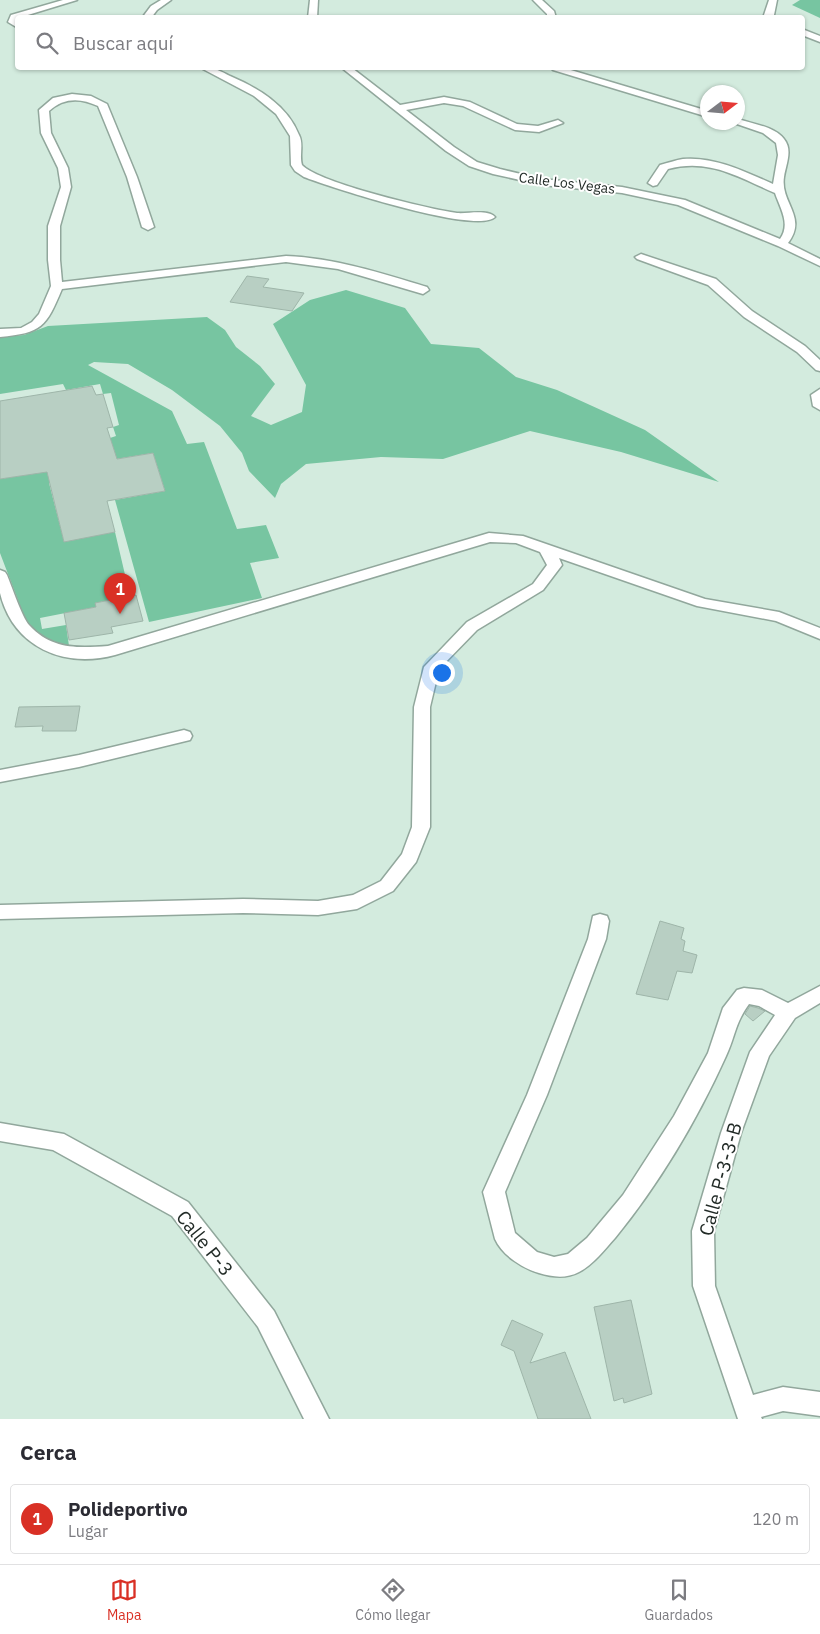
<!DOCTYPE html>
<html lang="es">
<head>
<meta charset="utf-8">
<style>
	:root { --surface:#fff; --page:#f2f2f3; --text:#2b2b33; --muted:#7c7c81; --line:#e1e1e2; --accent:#d93025 }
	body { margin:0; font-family:"IBM Plex Sans",sans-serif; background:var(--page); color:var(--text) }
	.compass { position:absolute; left:700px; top:85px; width:45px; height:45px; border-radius:50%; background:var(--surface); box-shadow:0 1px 4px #0004; rotate:74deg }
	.you { position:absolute; left:441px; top:672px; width:18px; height:18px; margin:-12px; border:4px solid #fff; border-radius:50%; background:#1a73e8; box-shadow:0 0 0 8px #1a73e833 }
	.badge { display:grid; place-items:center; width:32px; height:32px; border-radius:50%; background:var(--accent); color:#fff; font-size:16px; font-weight:700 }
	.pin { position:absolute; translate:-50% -41px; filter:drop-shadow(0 1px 2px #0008) }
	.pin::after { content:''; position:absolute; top:26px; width:18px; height:15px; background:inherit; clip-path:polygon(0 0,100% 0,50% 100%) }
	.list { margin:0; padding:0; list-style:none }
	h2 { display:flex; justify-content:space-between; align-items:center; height:65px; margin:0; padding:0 20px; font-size:21px }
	h2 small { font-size:16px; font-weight:400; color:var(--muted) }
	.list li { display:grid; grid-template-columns:32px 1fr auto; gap:15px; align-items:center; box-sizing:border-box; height:70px; margin:0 10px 10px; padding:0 10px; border:1px solid var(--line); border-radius:5px }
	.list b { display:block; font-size:19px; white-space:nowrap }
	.list p { margin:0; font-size:16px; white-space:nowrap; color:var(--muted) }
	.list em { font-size:16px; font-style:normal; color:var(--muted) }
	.icon { flex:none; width:28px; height:28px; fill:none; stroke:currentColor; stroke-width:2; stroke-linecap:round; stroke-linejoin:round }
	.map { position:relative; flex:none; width:820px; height:1419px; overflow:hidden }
	.search { position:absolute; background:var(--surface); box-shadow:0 1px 4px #0004; left:15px; right:15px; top:15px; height:55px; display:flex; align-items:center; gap:12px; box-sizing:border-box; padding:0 18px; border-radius:5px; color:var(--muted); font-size:19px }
	.sheet { height:145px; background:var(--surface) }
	nav { display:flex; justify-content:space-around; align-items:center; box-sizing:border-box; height:70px; border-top:1px solid var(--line); background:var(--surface); font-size:14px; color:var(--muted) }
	nav a { display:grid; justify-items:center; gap:2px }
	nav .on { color:var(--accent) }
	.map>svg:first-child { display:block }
</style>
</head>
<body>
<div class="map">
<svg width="820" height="1419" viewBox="0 0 820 1419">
	<rect width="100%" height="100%" fill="#d3ebde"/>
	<g fill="#77c5a1">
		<polygon points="800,0 820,0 820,18 792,5"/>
		<polygon points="346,290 405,308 431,344 479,348 516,377 557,390 645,430 719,482 621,452 530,431 443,459 381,457 306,464 281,484 275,498 249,471 242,453 220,426 172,390 128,364 94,362 88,365 172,411 187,444 204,442 237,529 266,525 279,558 250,563 262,598 149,622 115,500 165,491 153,453 116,459 110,438 116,436 113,427 119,425 111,393 103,394 100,384 66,390 63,384 0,394 0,337 24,335 48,326 207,317 225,330 236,347 260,366 275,384 251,416 271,425 302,412 306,385 273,324 310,300"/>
		<polygon points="54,470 49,483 64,541 115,532 130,596 96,603 96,607 40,618 42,629 66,625 69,646 32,637 0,553 0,479"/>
	</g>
	<g fill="#b8cfc3" stroke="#9eb5a9">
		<polygon points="247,276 269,279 263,287 304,293 292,311 230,302"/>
		<polygon points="92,386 96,395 103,394 113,427 107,428 117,459 153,453 165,491 107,501 115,532 64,542 47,472 0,479 0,401"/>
		<polygon points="136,595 143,621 111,627 113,633 69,640 64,613 96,607 95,603"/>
		<polygon points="80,706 76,731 42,731 43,726 15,727 19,707"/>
		<polygon points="660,921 684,928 681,939 685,941 683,951 697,955 692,973 677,971 668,1000 636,994"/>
		<polygon points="750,1006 758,1008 765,1011 753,1021 745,1014"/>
		<polygon points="631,1300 652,1394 624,1403 623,1398 614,1401 594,1307"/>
		<polygon points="512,1320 543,1334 530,1363 565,1352 591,1419 538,1419 514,1351 501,1345"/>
	</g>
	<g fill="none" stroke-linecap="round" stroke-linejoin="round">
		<defs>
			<g id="street">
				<polygon points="63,0 77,0 18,18 18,28 8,22 11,15"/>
				<polygon points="161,0 171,0 157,10 151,18 142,18 151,6"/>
				<polygon points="310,0 318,0 317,18 308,18"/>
				<polygon points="533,0 542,0 554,11 556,18 547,18 547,14"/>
				<polygon points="769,0 777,0 774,15 775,18 766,18 764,15"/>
				<polygon points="802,29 820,36 820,42 802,35"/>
				<path d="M201 68C212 66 220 71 230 76 258 88 287 105 299 135 304 144 299 155 302 165 319 183 429 209 457 213 468 214 487 209 495 217 477 235 330 187 304 177L295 171 291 165 290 136 276 114 254 96Z"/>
				<path d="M342 68H352L400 105 444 97 470 102 517 124 538 126 558 120 563 123 539 132 515 130 463 106 444 103 406 110 454 147 477 162 500 169 542 179 622 187 685 200 780 239C791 224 780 208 775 193 738 177 709 158 668 169L657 185 653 186 648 183 660 165C668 163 676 160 683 159 714 156 746 172 773 184L778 155 776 143 763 133 731 122H738V119C752 124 774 126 784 139 793 150 786 164 784 177 780 203 808 217 788 243L820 259V266L778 246 678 205 622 193 542 185 493 174 469 166 446 151Z"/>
				<polygon points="551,68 564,68 708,111 708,117 553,70"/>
				<path d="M72 94 91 96 107 104 137 177 154 227 148 230 142 227 127 177 98 106C81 98 64 97 49 111L51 133 68 168 71 187 60 226V260L62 282 286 256C335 258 381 273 427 287L429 290 423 294 338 269 286 262 62 289C46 327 42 333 0 337V329L21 328 32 322 39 314 51 286 48 260V226L61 187 58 168 41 133 39 110 53 98Z"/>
				<polygon points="641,254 716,279 752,311 805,346 820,360 820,371 816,370 797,352 744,317 708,285 637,259 635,257"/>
				<polygon points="820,389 820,410 813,406 811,395"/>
				<path d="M489 533 523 536 705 599 779 612 820 628V639L776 621 697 606 559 558 562 565 543 590 477 630 439 669 430 707V827L416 862 393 891 357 909 318 915 243 913 0 919V905L243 899 318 901 353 895 381 881 402 854 412 827 414 707 424 667 467 622 533 584 547 565 540 552 516 543 490 542 115 655C64 669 13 647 0 593 0 586 0 577 0 570L5 572 7 575C12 587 22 617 29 625 52 650 78 648 108 646Z"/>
				<polygon points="184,730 190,732 192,736 190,740 79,767 0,782 0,770 79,755"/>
				<path d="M600 914 607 916 609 921 606 939 547 1095 505 1192 515 1233 537 1252 554 1257 568 1254 587 1238 623 1195 674 1116 708 1053 723 1008 737 990 744 988 762 990 788 1003 820 986V1003L795 1018 769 1056 741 1133 714 1231 715 1286 753 1395 783 1387 820 1392V1416L783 1411 761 1417 762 1419H738L693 1286 692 1231 721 1133 750 1052 775 1015 759 1006 749 1004C735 1023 735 1037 726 1056 697 1120 659 1184 615 1238 605 1249 593 1265 579 1272 566 1279 552 1277 539 1273 522 1268 502 1255 495 1239L483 1192 527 1095 588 939 593 916Z"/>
				<polygon points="0,1123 64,1134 188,1202 274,1311 329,1419 304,1419 258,1327 172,1216 53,1150 0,1141"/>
			</g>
		</defs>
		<use href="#street" stroke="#91a79c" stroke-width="3"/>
		<use href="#street" fill="#fff" fill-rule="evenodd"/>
	</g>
	<g text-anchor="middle" stroke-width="4" stroke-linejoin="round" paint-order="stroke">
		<g font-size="14" fill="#222b27" stroke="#fff">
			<text transform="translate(567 183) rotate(7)" y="5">Calle Los Vegas</text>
		</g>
		<g font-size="19" fill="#222b27" stroke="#fff">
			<text transform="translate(720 1179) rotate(-75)" y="7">Calle P-3-3-B</text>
			<text transform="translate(205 1243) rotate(51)" y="7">Calle P-3</text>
		</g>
	</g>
</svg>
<svg class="compass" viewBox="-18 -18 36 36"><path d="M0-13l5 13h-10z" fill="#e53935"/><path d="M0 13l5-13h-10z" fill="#7c7c81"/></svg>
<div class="you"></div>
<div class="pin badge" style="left:120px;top:614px">1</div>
<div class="search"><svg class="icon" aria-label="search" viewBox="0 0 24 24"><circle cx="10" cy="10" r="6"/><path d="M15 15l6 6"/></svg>Buscar aquí</div>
</div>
<section class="sheet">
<h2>Cerca<small></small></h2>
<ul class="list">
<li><span class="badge">1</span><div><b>Polideportivo</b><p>Lugar</p></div><em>120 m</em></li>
</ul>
</section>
<nav>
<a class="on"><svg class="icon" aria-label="map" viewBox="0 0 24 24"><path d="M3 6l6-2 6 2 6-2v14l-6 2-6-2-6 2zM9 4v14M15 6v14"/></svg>Mapa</a>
<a><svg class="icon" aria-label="directions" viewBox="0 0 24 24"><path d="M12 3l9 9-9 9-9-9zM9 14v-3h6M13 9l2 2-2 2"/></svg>Cómo llegar</a>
<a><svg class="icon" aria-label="saved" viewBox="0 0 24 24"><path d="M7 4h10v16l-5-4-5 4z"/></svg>Guardados</a>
</nav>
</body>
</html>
